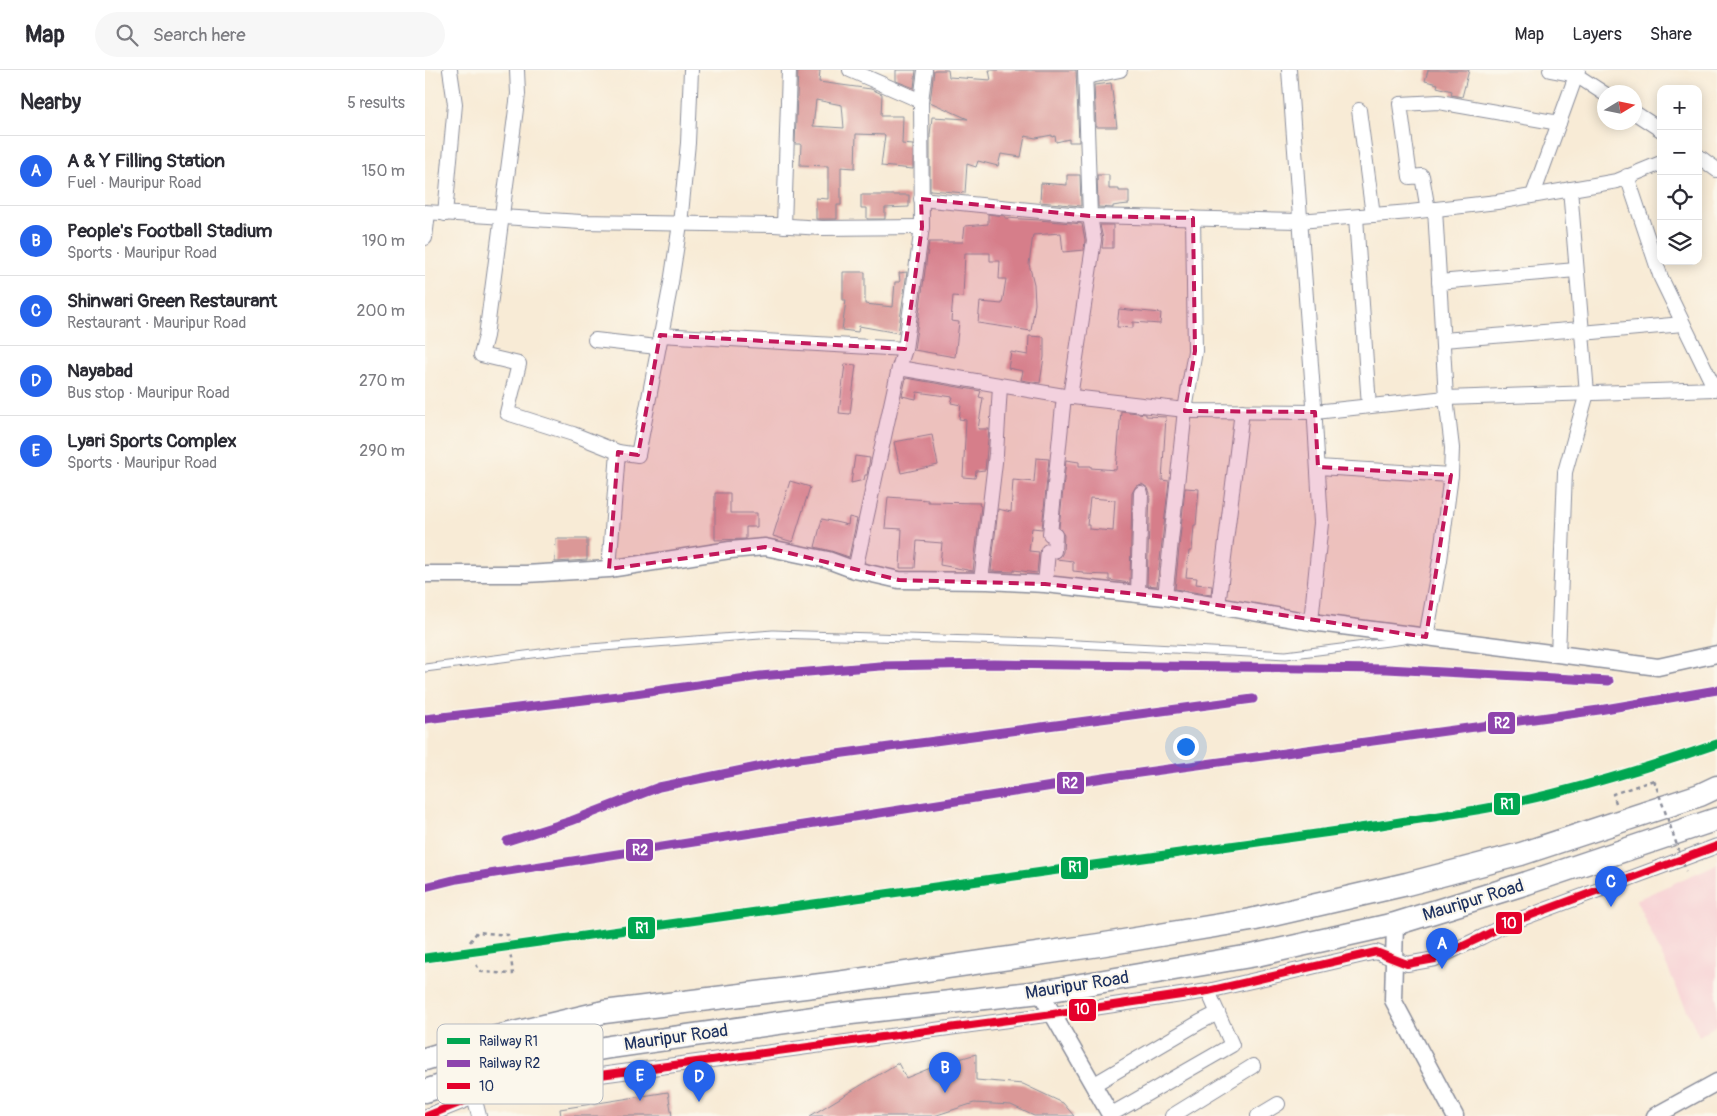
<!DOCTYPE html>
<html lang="en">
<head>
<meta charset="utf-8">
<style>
	:root { --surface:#fff; --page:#f7f7f7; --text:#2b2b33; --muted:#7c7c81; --line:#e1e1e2; --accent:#2563eb }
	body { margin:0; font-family:Pangolin,sans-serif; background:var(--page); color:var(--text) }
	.controls { position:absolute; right:15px; top:15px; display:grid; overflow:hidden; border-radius:10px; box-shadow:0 2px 12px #0003 }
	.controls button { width:45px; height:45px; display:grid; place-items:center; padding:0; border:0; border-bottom:1px solid var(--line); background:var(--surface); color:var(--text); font:25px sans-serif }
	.compass { position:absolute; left:1172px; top:15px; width:45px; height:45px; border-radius:50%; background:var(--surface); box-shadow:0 2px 12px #0003; rotate:80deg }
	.you { position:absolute; left:760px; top:676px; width:18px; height:18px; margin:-12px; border:4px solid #fff; border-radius:50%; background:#1a73e8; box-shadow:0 0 0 8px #1a73e833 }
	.badge { display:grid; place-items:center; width:32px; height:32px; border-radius:50%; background:var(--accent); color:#fff; font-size:16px; font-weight:700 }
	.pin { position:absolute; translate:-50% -41px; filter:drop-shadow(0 1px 2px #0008) }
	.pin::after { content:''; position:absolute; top:26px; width:18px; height:15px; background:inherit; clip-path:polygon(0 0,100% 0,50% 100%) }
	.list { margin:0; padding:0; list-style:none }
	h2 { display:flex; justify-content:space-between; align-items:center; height:65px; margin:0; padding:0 20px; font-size:21px }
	h2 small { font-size:16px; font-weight:400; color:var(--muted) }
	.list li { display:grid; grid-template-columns:32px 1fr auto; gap:15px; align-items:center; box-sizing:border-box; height:70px; padding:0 20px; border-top:1px solid var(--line) }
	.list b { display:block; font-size:19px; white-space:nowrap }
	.list p { margin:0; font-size:16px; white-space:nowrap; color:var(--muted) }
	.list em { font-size:16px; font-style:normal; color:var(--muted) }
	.icon { flex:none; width:28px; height:28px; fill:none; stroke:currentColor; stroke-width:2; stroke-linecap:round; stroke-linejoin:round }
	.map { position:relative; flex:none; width:1292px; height:1046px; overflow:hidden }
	header { display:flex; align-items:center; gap:30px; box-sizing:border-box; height:70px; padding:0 25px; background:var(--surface); border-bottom:1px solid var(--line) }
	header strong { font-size:24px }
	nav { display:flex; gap:28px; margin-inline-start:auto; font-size:18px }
	.search { width:350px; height:45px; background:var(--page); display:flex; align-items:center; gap:12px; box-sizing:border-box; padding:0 18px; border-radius:28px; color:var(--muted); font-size:19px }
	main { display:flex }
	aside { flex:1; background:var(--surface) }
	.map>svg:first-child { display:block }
</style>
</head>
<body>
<header>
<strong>Map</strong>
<div class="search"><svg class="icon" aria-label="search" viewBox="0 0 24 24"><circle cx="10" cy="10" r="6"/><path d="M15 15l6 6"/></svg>Search here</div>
<nav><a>Map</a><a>Layers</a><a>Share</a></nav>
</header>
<main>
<aside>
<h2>Nearby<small>5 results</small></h2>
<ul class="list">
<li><span class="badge">A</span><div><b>A &amp; Y Filling Station</b><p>Fuel · Mauripur Road</p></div><em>150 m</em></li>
<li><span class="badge">B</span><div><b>People's Football Stadium</b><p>Sports · Mauripur Road</p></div><em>190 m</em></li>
<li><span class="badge">C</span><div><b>Shinwari Green Restaurant</b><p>Restaurant · Mauripur Road</p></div><em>200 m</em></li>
<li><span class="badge">D</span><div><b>Nayabad</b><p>Bus stop · Mauripur Road</p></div><em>270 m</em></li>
<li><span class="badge">E</span><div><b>Lyari Sports Complex</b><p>Sports · Mauripur Road</p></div><em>290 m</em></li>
</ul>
</aside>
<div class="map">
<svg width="1292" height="1046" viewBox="0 0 1292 1046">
	<rect width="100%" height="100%" fill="#fbf7ec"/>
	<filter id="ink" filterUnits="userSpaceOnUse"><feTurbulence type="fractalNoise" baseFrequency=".02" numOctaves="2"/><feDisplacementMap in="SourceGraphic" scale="10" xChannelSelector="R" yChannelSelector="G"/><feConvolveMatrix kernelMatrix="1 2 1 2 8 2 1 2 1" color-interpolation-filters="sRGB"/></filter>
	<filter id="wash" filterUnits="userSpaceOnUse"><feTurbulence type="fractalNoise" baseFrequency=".0096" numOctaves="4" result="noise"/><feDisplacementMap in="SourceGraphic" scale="20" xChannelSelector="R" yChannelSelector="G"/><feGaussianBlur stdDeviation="1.12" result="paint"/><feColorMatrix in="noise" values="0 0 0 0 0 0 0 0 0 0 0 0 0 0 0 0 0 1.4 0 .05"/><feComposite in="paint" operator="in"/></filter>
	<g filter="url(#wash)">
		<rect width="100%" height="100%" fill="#f8ebd6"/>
		<polygon fill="#f7cfd3" points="1292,794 1292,955 1274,966 1211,830"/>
		<g id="blocks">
			<g fill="#db9897" fill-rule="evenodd">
				<path d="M373 0H395L394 12 446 19 457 24 456 46H478L477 74 488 75V99L456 96 460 65 431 64 430 98 416 97V135H412V149H391V128L403 129V96L375 95 376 74H370ZM391 30 417 35 419 58 388 56Z"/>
				<polygon points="471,0 491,0 489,18 471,11"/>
				<polygon points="509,0 523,0 524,7 566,10 564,0 651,0 654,72 644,72 644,69 631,72 630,66 627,67 627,65 611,68 600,66 596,87 576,84 573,96 553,91 551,97 542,94 540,123 505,120 505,65 507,47 543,49 505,32"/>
				<polygon points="1003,0 1044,0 1037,27 1026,25 1027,21 1012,17 1013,14 1000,11"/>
				<polygon points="686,13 692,57 671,57 669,15"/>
				<polygon points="642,105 655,105 656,136 615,132 616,113 642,115"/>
				<polygon points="672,105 684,105 684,119 694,119 694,121 704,121 704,134 694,135 688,136 688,138 673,137"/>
				<polygon points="436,125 484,125 484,137 460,138 460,149 442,149 442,138 436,138"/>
				<polygon points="563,144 580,146 580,148 614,150 657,154 660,170 659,180 638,182 636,163 608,165 604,194 609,214 610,234 606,261 553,253 555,232 577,234 581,209 574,209 575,191 565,191 565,183 540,183 538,227 528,226 526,251 534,252 530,287 489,280 504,172 538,172 540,156 563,154"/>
				<polygon points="675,155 688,155 688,178 677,178 678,169"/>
				<polygon points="418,202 440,202 440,234 468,237 470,212 475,212 474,203 482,202 473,263 434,256 433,262 417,260 421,230 418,230"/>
				<polygon points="694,239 736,243 735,254 708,252 708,258 692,257"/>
				<polygon points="604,266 619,267 619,287 615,313 596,310 598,301 583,298 586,282 603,285"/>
				<polygon points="420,294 431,295 425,344 414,343"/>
				<polygon points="481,308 556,321 554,327 558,328 553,359 564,359 560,400 551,401 550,408 538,407 541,350 534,349 536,335 526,333 528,327 492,322 491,329 477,326"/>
				<path d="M696 341 721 344V346L741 347 737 410 744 411 732 516 722 515 725 423 723 418 717 414 711 416 707 423 705 513 684 510V505L658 504V502L648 501V491L631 489 636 486 638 482 639 465 634 458 641 390 654 392V396H666V398L691 400ZM665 428 690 430 688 461 664 459V455H662Z"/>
				<polygon points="507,365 513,395 476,403 469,372"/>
				<polygon points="430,386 445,388 442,405 440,405 439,410 426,413"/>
				<polygon points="611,388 624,389 617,459 607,458 604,481 614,482 612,503 589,500 589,502 566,501 573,439 586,442 588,410 609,412"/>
				<polygon points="365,411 385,417 368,472 348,466"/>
				<polygon points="760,418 774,419 771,455 769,455 767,481 764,481 761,507 772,508 771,514 787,516 786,525 750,519"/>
				<polygon points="290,423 305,423 305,443 332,443 332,457 321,457 321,469 290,470"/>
				<polygon points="463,427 503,430 503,432 555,433 554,435 556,436 548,501 515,495 517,473 492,471 490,498 475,498 477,459 460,458"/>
				<polygon points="424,447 432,449 424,487 406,481 390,477 397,449 423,455"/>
				<polygon points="131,469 162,469 162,490 130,492"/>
				<polygon points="551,984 551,1010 598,1014 638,1033 649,1046 609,1046 586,1035 549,1033 509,1046 385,1046 473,993 481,1008 508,997"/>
				<polygon points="243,1022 247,1046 136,1046 135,1039"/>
			</g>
		</g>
	</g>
	<g filter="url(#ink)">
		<use href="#blocks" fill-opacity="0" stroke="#8a8d9a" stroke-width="1"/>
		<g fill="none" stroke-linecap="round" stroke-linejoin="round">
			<defs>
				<polyline id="service" points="0,598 139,580 348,564 614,572 861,585 979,570"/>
				<g id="minor">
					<polyline points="92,0 93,24 61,266 56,285 94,294 82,343 148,364 193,382"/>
					<polyline points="425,0 496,31"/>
					<polyline points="864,0 889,335 896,453 886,552"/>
					<polyline points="1125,0 1151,5 1180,24"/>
					<polyline points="661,7 695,0"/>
					<polyline points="934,40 948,145"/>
					<polyline points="1210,43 1236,60"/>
					<polyline points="1273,86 1292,100"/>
					<polyline points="1108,125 1153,0"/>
					<polyline points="496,129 665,146 874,151 985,142 1072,132 1192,111 1236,93"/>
					<polyline points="1003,140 997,106 985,107 975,34 1014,32 1134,53"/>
					<polyline points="0,142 156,152 349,155 397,158 497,157"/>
					<polyline points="20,144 30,34 25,0"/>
					<polyline points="931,147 944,336"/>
					<polyline points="359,156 364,0"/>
					<polyline points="0,168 3,143"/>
					<polyline points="1014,212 1151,200"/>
					<polyline points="1157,263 1258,254"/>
					<polyline points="235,265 480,279"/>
					<polyline points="170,270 232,277"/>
					<polyline points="1018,270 1156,259"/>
					<polyline points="474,298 639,326 769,341 890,342 1021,328 1290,319 1236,208 1202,106"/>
					<polyline points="645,327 669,170 665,146 660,0"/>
					<polyline points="893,397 1026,405"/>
					<polyline points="184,499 193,382 213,385 246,213 255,154 263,73 266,0"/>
					<polyline points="430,500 474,298 480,279 497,157 496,31 500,0"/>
					<polyline points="556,511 571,384 575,316"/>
					<polyline points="620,514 623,481 629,481 630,465 625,464 639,326"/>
					<polyline points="713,524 716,423"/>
					<polyline points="740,527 760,340 770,281 768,148"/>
					<polyline points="793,536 817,341"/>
					<polyline points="1001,567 1015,490 1026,405 1027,378 1021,328 1010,139"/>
					<polyline points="1133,585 1140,402 1162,323 1145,119"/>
					<polyline points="668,1015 775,952 793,943"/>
					<polyline points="49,1027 54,1046"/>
					<polyline points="685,1045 807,975 783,921"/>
					<polyline points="2,1046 49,1027 101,1015 628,944 783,921 951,882 982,894 1010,889 1057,867 1082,854 1292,776"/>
					<polyline points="747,1046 828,996"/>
					<polyline points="833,1046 853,1034"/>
				</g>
				<g id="tertiary">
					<polyline points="0,504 101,504 184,499 305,480 340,477 403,490 430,500 474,510 563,511 620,514 740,527 886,552 1233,597 1292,584"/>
					<polyline points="970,854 968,930 1030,1046"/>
					<polyline points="615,922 686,1046"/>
					<polyline points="1230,1046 1292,1012"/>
				</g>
				<g id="trunk">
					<polyline points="0,989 72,967 179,942 412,913 674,875 826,850 982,814 1096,784 1275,725 1292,717"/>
					<polyline points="0,1021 86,994 185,977 417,944 615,922 831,885 970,854 1102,813 1292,749"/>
				</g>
			</defs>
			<use href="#service" stroke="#8a8d9a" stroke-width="9"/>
			<use href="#minor" stroke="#8a8d9a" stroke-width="16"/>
			<use href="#tertiary" stroke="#8a8d9a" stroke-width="19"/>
			<use href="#trunk" stroke="#8a8d9a" stroke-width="25"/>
			<g stroke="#8a8d9a" stroke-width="2.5" stroke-dasharray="4 4" stroke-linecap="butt">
				<polyline points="1191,733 1188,724 1229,710"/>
				<polyline points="45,872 52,862 83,865 88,904 57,902 51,895"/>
			</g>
			<use href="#service" stroke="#fff" stroke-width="7"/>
			<use href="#minor" stroke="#fff" stroke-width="14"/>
			<use href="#tertiary" stroke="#fff" stroke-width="16"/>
			<use href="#trunk" stroke="#fff" stroke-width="22"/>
			<polyline stroke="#8a8d9a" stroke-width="2.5" stroke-dasharray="4 4" stroke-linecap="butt" points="1229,710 1261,801"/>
			<defs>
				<polyline id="bus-1" points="2,1046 49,1027 101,1015 628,944 783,921 951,882 982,894 1010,889 1057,867 1082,854 1292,776"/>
			</defs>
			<use href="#bus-1" stroke="#fbf7ec" stroke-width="11"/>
			<use href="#bus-1" stroke="#e4002b" stroke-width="8"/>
			<defs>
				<path id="rail-1" d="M0 888 956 755C993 749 1031 744 1068 737 1144 722 1219 699 1292 674"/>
				<g id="rail-2">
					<polyline points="0,649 210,624 335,606 455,596 569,594 962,599 1184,611"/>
					<polyline points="82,771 146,751 234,717 366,690 828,629"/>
					<polyline points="0,817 32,809 685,707 1174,640 1292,620"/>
				</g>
			</defs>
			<use href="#rail-1" stroke="#fbf7ec" stroke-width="12"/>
			<use href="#rail-2" stroke="#fbf7ec" stroke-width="12"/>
			<use href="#rail-1" stroke="#00a651" stroke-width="9"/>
			<use href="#rail-2" stroke="#8e44ad" stroke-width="9"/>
		</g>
	</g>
	<path fill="#c2185b" fill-opacity="0.2" stroke="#c2185b" stroke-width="4" stroke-dasharray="10 6" stroke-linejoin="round" d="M496 129 665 146 768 148 770 281 760 341 890 342 893 397 1026 405 1001 567 740 527 620 514 474 510 340 477 184 499 193 382 213 385 235 265 480 279 497 157Z"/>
	<g text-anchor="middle" stroke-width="4.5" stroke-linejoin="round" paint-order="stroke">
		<g font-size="18" fill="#1b2f5e" stroke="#fbf7ec">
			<text transform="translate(1048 830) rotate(-17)" y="6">Mauripur Road</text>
			<text transform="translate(652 915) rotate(-9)" y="6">Mauripur Road</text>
			<text transform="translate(251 967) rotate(-8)" y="6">Mauripur Road</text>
		</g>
	</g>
	<rect x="12" y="954" width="166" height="80" rx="8" fill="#fbf7ec" stroke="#b8bbc1" stroke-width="1"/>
	<rect x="22" y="968" width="23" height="6" fill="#00a651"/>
	<rect x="22" y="990" width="23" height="7" fill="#8e44ad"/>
	<rect x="22" y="1013" width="23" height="6" fill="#e4002b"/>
	<g font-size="14" fill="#1b2f5e">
		<text x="54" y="976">Railway R1</text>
		<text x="54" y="998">Railway R2</text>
		<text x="54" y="1021">10</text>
	</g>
	<g stroke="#fbf7ec" stroke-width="2">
		<rect x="1062" y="641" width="29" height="24" rx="5" fill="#8e44ad"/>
		<rect x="631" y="701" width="29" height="24" rx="5" fill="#8e44ad"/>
		<rect x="1068" y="722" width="28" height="24" rx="5" fill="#00a651"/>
		<rect x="200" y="768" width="29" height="24" rx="5" fill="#8e44ad"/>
		<rect x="635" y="786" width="29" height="24" rx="5" fill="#00a651"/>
		<rect x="1070" y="841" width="28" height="24" rx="5" fill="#e4002b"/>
		<rect x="202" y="846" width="29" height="24" rx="5" fill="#00a651"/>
		<rect x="643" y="928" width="29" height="24" rx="5" fill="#e4002b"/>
	</g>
	<g font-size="14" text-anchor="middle" font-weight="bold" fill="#fff">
		<text x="1077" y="658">R2</text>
		<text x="645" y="718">R2</text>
		<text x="1082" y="739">R1</text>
		<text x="215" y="785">R2</text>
		<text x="650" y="802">R1</text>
		<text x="1084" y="858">10</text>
		<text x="217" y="863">R1</text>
		<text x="657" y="944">10</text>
	</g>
</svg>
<div class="controls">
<button>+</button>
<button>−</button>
<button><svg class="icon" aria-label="locate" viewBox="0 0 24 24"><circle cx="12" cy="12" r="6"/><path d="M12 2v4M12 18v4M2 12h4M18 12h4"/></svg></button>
<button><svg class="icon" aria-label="layers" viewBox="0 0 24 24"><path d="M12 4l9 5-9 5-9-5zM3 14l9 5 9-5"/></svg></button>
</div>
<svg class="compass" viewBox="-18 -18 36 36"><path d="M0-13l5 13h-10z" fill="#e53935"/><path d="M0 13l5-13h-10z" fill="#7c7c81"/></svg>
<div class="you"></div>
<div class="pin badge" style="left:1017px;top:899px">A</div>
<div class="pin badge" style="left:520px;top:1023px">B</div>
<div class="pin badge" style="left:1186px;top:837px">C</div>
<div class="pin badge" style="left:274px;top:1032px">D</div>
<div class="pin badge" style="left:215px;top:1031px">E</div>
</div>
</main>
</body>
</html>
